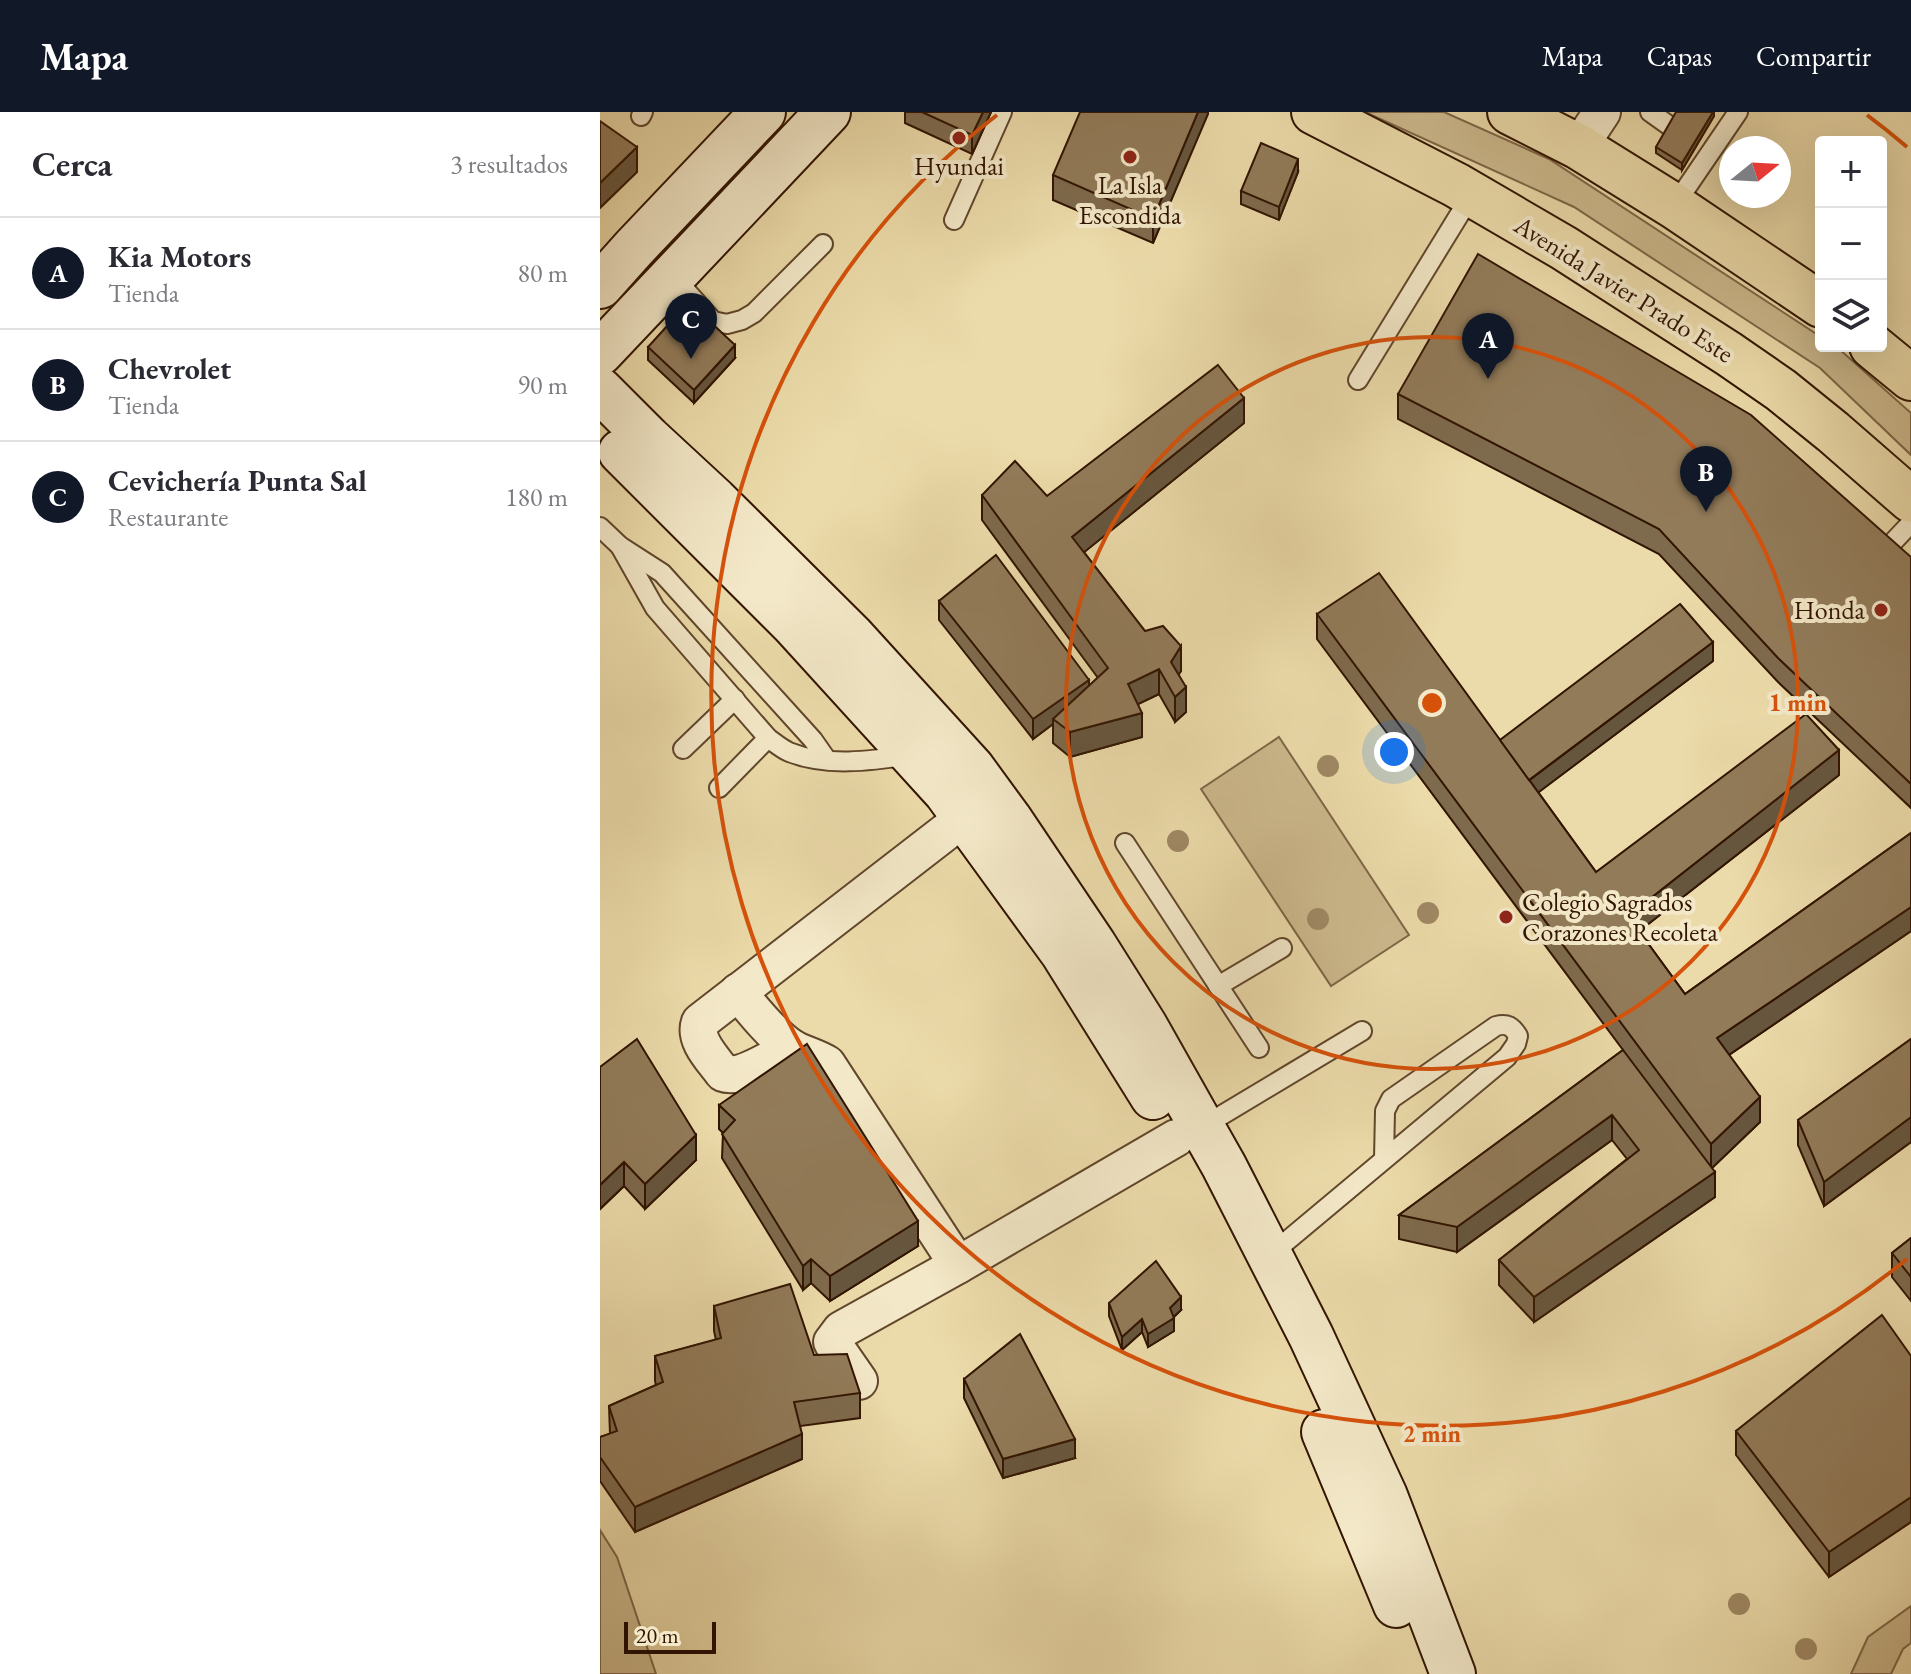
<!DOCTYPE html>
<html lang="es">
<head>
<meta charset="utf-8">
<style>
	:root { --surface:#fff; --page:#f2f2f3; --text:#2b2b33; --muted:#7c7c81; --line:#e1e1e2; --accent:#111827 }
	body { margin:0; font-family:"EB Garamond",serif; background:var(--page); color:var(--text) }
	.controls { position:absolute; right:24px; top:24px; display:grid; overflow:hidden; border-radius:8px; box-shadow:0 8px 32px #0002 }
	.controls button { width:72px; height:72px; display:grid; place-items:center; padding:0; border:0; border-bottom:2px solid var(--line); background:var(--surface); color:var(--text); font:40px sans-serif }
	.compass { position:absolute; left:1119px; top:24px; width:72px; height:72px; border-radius:50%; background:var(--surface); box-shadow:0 8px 32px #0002; rotate:72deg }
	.scale { position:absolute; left:24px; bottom:20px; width:92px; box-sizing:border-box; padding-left:8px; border:4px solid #311401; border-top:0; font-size:22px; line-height:28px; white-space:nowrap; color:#311401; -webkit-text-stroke:6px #f3e8c8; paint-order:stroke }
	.you { position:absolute; left:794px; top:640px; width:28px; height:28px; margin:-20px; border:6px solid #fff; border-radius:50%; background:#1a73e8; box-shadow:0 0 0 12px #1a73e833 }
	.badge { display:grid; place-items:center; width:52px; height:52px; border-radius:50%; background:var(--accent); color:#fff; font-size:26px; font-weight:700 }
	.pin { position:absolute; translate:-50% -66px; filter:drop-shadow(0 2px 4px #0008) }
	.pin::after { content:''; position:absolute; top:42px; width:28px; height:24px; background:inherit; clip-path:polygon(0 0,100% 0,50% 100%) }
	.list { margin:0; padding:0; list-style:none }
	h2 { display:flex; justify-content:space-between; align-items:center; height:104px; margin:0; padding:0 32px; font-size:34px }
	h2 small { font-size:26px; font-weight:400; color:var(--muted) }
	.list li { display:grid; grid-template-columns:52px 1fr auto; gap:24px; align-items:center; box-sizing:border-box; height:112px; padding:0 32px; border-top:2px solid var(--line) }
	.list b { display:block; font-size:30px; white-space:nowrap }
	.list p { margin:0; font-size:26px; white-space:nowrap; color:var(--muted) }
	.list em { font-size:26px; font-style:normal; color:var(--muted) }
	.icon { flex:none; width:44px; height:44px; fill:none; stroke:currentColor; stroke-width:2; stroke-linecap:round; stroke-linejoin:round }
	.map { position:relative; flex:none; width:1311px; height:1562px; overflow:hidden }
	header { display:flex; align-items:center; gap:48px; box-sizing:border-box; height:112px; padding:0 40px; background:var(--accent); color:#fff }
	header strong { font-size:38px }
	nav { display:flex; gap:44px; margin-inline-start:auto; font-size:28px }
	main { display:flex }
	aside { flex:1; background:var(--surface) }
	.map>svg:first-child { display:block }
</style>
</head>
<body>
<header>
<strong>Mapa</strong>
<nav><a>Mapa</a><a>Capas</a><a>Compartir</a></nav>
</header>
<main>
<aside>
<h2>Cerca<small>3 resultados</small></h2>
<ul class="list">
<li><span class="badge">A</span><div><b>Kia Motors</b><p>Tienda</p></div><em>80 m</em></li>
<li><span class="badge">B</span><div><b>Chevrolet</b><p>Tienda</p></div><em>90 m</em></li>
<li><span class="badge">C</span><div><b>Cevichería Punta Sal</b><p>Restaurante</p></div><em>180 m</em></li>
</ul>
</aside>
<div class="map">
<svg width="1311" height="1562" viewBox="0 0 1311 1562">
	<rect width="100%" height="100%" fill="#ecdbaa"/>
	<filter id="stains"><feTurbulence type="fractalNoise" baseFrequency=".0025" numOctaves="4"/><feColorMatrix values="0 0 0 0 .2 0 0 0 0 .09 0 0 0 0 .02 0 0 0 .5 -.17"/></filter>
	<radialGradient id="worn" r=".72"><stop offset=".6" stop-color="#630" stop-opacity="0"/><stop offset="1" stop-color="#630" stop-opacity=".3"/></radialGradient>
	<g fill="#ccb98d" stroke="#7e6647" stroke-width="2">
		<polygon points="765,0 844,0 949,47 1221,225 1221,234 1234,234 1238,236 1311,301 1311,343 1220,256 974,95"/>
		<polygon points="679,625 809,823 731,874 601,677"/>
		<polygon points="0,1418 17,1445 56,1562 0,1562"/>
		<polygon points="1311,1494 1311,1531 1303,1537 1291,1562 1251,1562 1268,1525"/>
	</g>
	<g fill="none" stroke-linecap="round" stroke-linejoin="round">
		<defs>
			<g id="lane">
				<polyline points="1050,0 1071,15"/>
				<polyline points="41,4 43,0"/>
				<polyline points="1074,94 1138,0"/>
				<polyline points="354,108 402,0"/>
				<polyline points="73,164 113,209 127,212 142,208 154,201 223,132"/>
				<polyline points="758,268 872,82"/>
				<polyline points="0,415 20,434 62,461 213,628 227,648"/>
				<path d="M20 434 55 496 168 626C175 631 182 637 189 640 226 655 271 649 309 643"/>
				<polyline points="1277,447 1311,411"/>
				<polyline points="83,637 135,587"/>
				<polyline points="119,676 168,626"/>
				<polyline points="525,731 659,936"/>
				<polyline points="618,874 682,836"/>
				<polyline points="602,1015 762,919"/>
				<path d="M670 1143 907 945 916 932 918 924C912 914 907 911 896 914L791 987 785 999 784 1047"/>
			</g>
			<g id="street">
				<polyline points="979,35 1002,0"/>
				<path d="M138 880C151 896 174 925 192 936 202 942 216 945 227 952L358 1153"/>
				<path d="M192 936C174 944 141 968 123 961 113 947 93 928 100 910L365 705"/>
				<polyline points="259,1269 232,1230 241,1218 358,1153 576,1026"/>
			</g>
			<g id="secondary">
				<polyline points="0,174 34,136 163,0"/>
				<polyline points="0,241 228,0"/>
				<polyline points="0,278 48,326 115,388 251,523 372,656 410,708 494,833 545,914 624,1054 711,1224 785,1384 853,1562"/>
				<polyline points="21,340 194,513 346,680 463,841 553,985"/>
				<polyline points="724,1320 796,1493"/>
			</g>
			<g id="primary">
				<polyline points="714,0 856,73 964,136 1129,242 1181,278 1233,320 1311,388"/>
				<polyline points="910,0 979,35 1074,94 1221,193"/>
				<polyline points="1272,234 1311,266"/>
			</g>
		</defs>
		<use href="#lane" stroke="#60462b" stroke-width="22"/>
		<use href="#street" stroke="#60462b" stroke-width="40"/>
		<use href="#secondary" stroke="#311401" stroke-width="48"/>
		<use href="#primary" stroke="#311401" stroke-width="48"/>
		<use href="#lane" stroke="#f3e8c8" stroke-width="18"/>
		<use href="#street" stroke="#f3e8c8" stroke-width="36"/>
		<use href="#secondary" stroke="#f3e8c8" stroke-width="44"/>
		<use href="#primary" stroke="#ecdbaa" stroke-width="44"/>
	</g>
	<g fill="#9f8964">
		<circle cx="728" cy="654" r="11"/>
		<circle cx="578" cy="729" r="11"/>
		<circle cx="828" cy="801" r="11"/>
		<circle cx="718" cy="807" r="11"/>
		<circle cx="1139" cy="1492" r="11"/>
		<circle cx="1206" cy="1537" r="11"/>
	</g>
	<g fill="#7e6a4d" stroke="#311401" stroke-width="2">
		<polygon points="305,0 391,0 372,42 305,11"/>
		<polygon points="608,0 553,131 453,88 453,63"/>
		<polygon points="1114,0 1114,4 1082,58 1056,41 1056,35"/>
		<polygon points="698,60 679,108 641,92 641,79"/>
		<polygon points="48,235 135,246 94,291 48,248"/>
		<polygon points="798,282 1311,445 1311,696 1178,570 1059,442 798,307"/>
		<polygon points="644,311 484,440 545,519 581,559 578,563 586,600 575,610 559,582 538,592 542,625 470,645 453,631 453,612 433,627 339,508 339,489 489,574 498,566 382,408 382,383 447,384"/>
		<polygon points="717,502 900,628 1113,549 938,680 996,760 1239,663 1039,819 1085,882 1311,721 1311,819 1129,943 1160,1010 1112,1056 1115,1085 934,1210 899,1173 899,1148 1027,1047 1012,1028 857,1140 799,1127 799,1103 1023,938 717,527"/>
		<polygon points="1311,927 1311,1030 1224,1094 1198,1033 1198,1008"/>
		<polygon points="0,955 96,1048 45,1097 24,1074 0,1097"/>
		<polygon points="119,993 318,1134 230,1189 211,1171 203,1178 122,1046 123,1021 119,1017"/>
		<polygon points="1311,1126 1311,1189 1292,1165 1292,1141"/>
		<polygon points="509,1191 581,1198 574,1205 574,1219 548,1235 542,1220 522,1238 509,1204"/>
		<polygon points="114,1194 214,1243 260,1281 260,1306 200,1314 202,1347 35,1420 0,1369 0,1325 10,1322 9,1294 56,1273 55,1269 55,1244 116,1228 114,1219"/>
		<polygon points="1311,1244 1311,1410 1229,1465 1136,1343 1136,1319"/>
		<polygon points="364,1267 475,1346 403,1366 364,1286"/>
	</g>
	<g fill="#66563e" stroke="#311401" stroke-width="2">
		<polygon points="383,0 391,0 372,42 372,23"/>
		<polygon points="598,0 608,0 608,2 553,131 553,107"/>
		<polygon points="1113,0 1114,0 1114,4 1082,58 1082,51"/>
		<polygon points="37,35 37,60 0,96 0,71"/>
		<polygon points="698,47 698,60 679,108 679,95"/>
		<polygon points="135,233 135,246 94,291 94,278"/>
		<polygon points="644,286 644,311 472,450 472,425"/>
		<polygon points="1113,530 1113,549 927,689 927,670"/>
		<polygon points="581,534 581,559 571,574 571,550"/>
		<polygon points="559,557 559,582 528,597 528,572"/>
		<polygon points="489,568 489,587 453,607 453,612 433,627 433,607"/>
		<polygon points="586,575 586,600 575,610 575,585"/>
		<polygon points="542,601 542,625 470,645 470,620"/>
		<polygon points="1239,638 1239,663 1028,828 1028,804"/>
		<polygon points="1311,795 1311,819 1117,951 1117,926"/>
		<polygon points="1160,985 1160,1010 1111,1057 1111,1032"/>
		<polygon points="1012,1003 1012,1028 857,1140 857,1115"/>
		<polygon points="1311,1005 1311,1030 1224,1094 1224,1070"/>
		<polygon points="96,1023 96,1048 45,1097 45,1072"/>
		<polygon points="24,1050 24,1074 0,1097 0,1073"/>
		<polygon points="1115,1060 1115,1085 934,1210 934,1185"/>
		<polygon points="318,1109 318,1134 230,1189 230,1164"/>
		<polygon points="211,1147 211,1171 203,1178 203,1154"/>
		<polygon points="581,1185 581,1198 570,1208 574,1206 574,1219 548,1235 548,1222 570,1196"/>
		<polygon points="542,1207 542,1220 522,1238 522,1225"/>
		<polygon points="202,1322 202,1347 35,1420 35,1395"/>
		<polygon points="475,1327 475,1346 403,1366 403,1347"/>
		<polygon points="1311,1385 1311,1410 1229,1465 1229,1440"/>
	</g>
	<g fill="#927b59" stroke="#311401" stroke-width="2">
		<polygon points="322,0 383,0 372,23"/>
		<polygon points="480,0 598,0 553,107 453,63"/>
		<polygon points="1076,0 1113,0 1082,51 1056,35"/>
		<polygon points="0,9 37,35 0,71"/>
		<polygon points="661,31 698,47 679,95 641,79"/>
		<polygon points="878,142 1151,303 1311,445 1311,672 1178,546 1059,417 798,282"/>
		<polygon points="89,190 135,233 94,278 48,235"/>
		<polygon points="618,253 644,286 472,425 545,519 563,514 581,534 571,550 586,575 575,585 559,557 528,572 542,601 470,620 453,607 508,556 382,383 415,349 447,384"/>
		<polygon points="396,443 489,568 433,607 339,489"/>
		<polygon points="779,461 996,760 1206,602 1239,638 1028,804 1085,882 1311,721 1311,795 1117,926 1160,985 1111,1032 717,502"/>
		<polygon points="1080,492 1113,530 929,668 900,628"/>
		<polygon points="37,927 96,1023 45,1072 24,1050 0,1073 0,955"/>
		<polygon points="1311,927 1311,1005 1224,1070 1198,1008"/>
		<polygon points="207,932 318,1109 230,1164 211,1147 203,1154 122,1022 135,1008 119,993"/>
		<polygon points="1023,938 1115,1060 934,1185 899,1148 1039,1038 1012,1003 857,1115 799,1103"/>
		<polygon points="1311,1126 1311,1165 1292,1141"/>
		<polygon points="556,1149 581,1185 570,1196 574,1206 548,1222 542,1207 522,1225 509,1191"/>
		<polygon points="190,1172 214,1243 247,1242 260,1281 194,1290 202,1322 35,1395 0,1345 0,1325 17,1319 9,1294 63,1270 55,1244 121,1226 114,1194"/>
		<polygon points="1282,1203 1311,1244 1311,1385 1229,1440 1136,1319"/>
		<polygon points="420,1222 475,1327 403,1347 364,1267"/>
	</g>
	<g fill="none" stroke="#d6520b" stroke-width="4">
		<circle cx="832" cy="591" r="366"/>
		<path d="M1307 1147A731 731 0 1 1 397 3M1267 3A731 731 0 0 1 1307 35"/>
	</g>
	<g fill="#8f2418" stroke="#f3e8c8" stroke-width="3">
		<circle cx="359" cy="26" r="8"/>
		<circle cx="530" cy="45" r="8"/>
		<circle cx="1281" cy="498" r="8"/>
		<circle cx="906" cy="805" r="8"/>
	</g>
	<g text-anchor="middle" stroke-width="8" stroke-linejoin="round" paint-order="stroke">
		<g font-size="26" fill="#311401" stroke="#f3e8c8">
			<text x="359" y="63">Hyundai</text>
			<text x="530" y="82">La Isla<tspan x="530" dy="30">Escondida</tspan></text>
			<text x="1265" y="507" text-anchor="end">Honda</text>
			<text x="922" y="799" text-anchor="start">Colegio Sagrados<tspan x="922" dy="30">Corazones Recoleta</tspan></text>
		</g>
		<g font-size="26" fill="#311401" stroke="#f3e8c8">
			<text transform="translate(1024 177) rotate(32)" y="9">Avenida Javier Prado Este</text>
		</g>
	</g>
	<circle cx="832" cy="591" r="12" fill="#d6520b" stroke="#f3e8c8" stroke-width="4"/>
	<g font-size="24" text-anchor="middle" font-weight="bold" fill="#d6520b" stroke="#f3e8c8" stroke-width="8" stroke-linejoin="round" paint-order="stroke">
		<text x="1198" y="599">1 min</text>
		<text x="832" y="1330">2 min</text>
	</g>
	<rect width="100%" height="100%" filter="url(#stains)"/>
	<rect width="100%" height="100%" fill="url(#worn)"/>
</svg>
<div class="controls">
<button>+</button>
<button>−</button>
<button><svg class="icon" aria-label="layers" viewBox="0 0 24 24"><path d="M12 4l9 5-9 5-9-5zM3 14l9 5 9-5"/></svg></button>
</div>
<svg class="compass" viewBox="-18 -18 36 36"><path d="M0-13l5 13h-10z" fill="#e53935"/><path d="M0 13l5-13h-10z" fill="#7c7c81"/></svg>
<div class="scale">20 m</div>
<div class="you"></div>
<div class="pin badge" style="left:888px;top:267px">A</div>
<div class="pin badge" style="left:1106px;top:400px">B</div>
<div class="pin badge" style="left:91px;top:247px">C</div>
</div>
</main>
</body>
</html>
